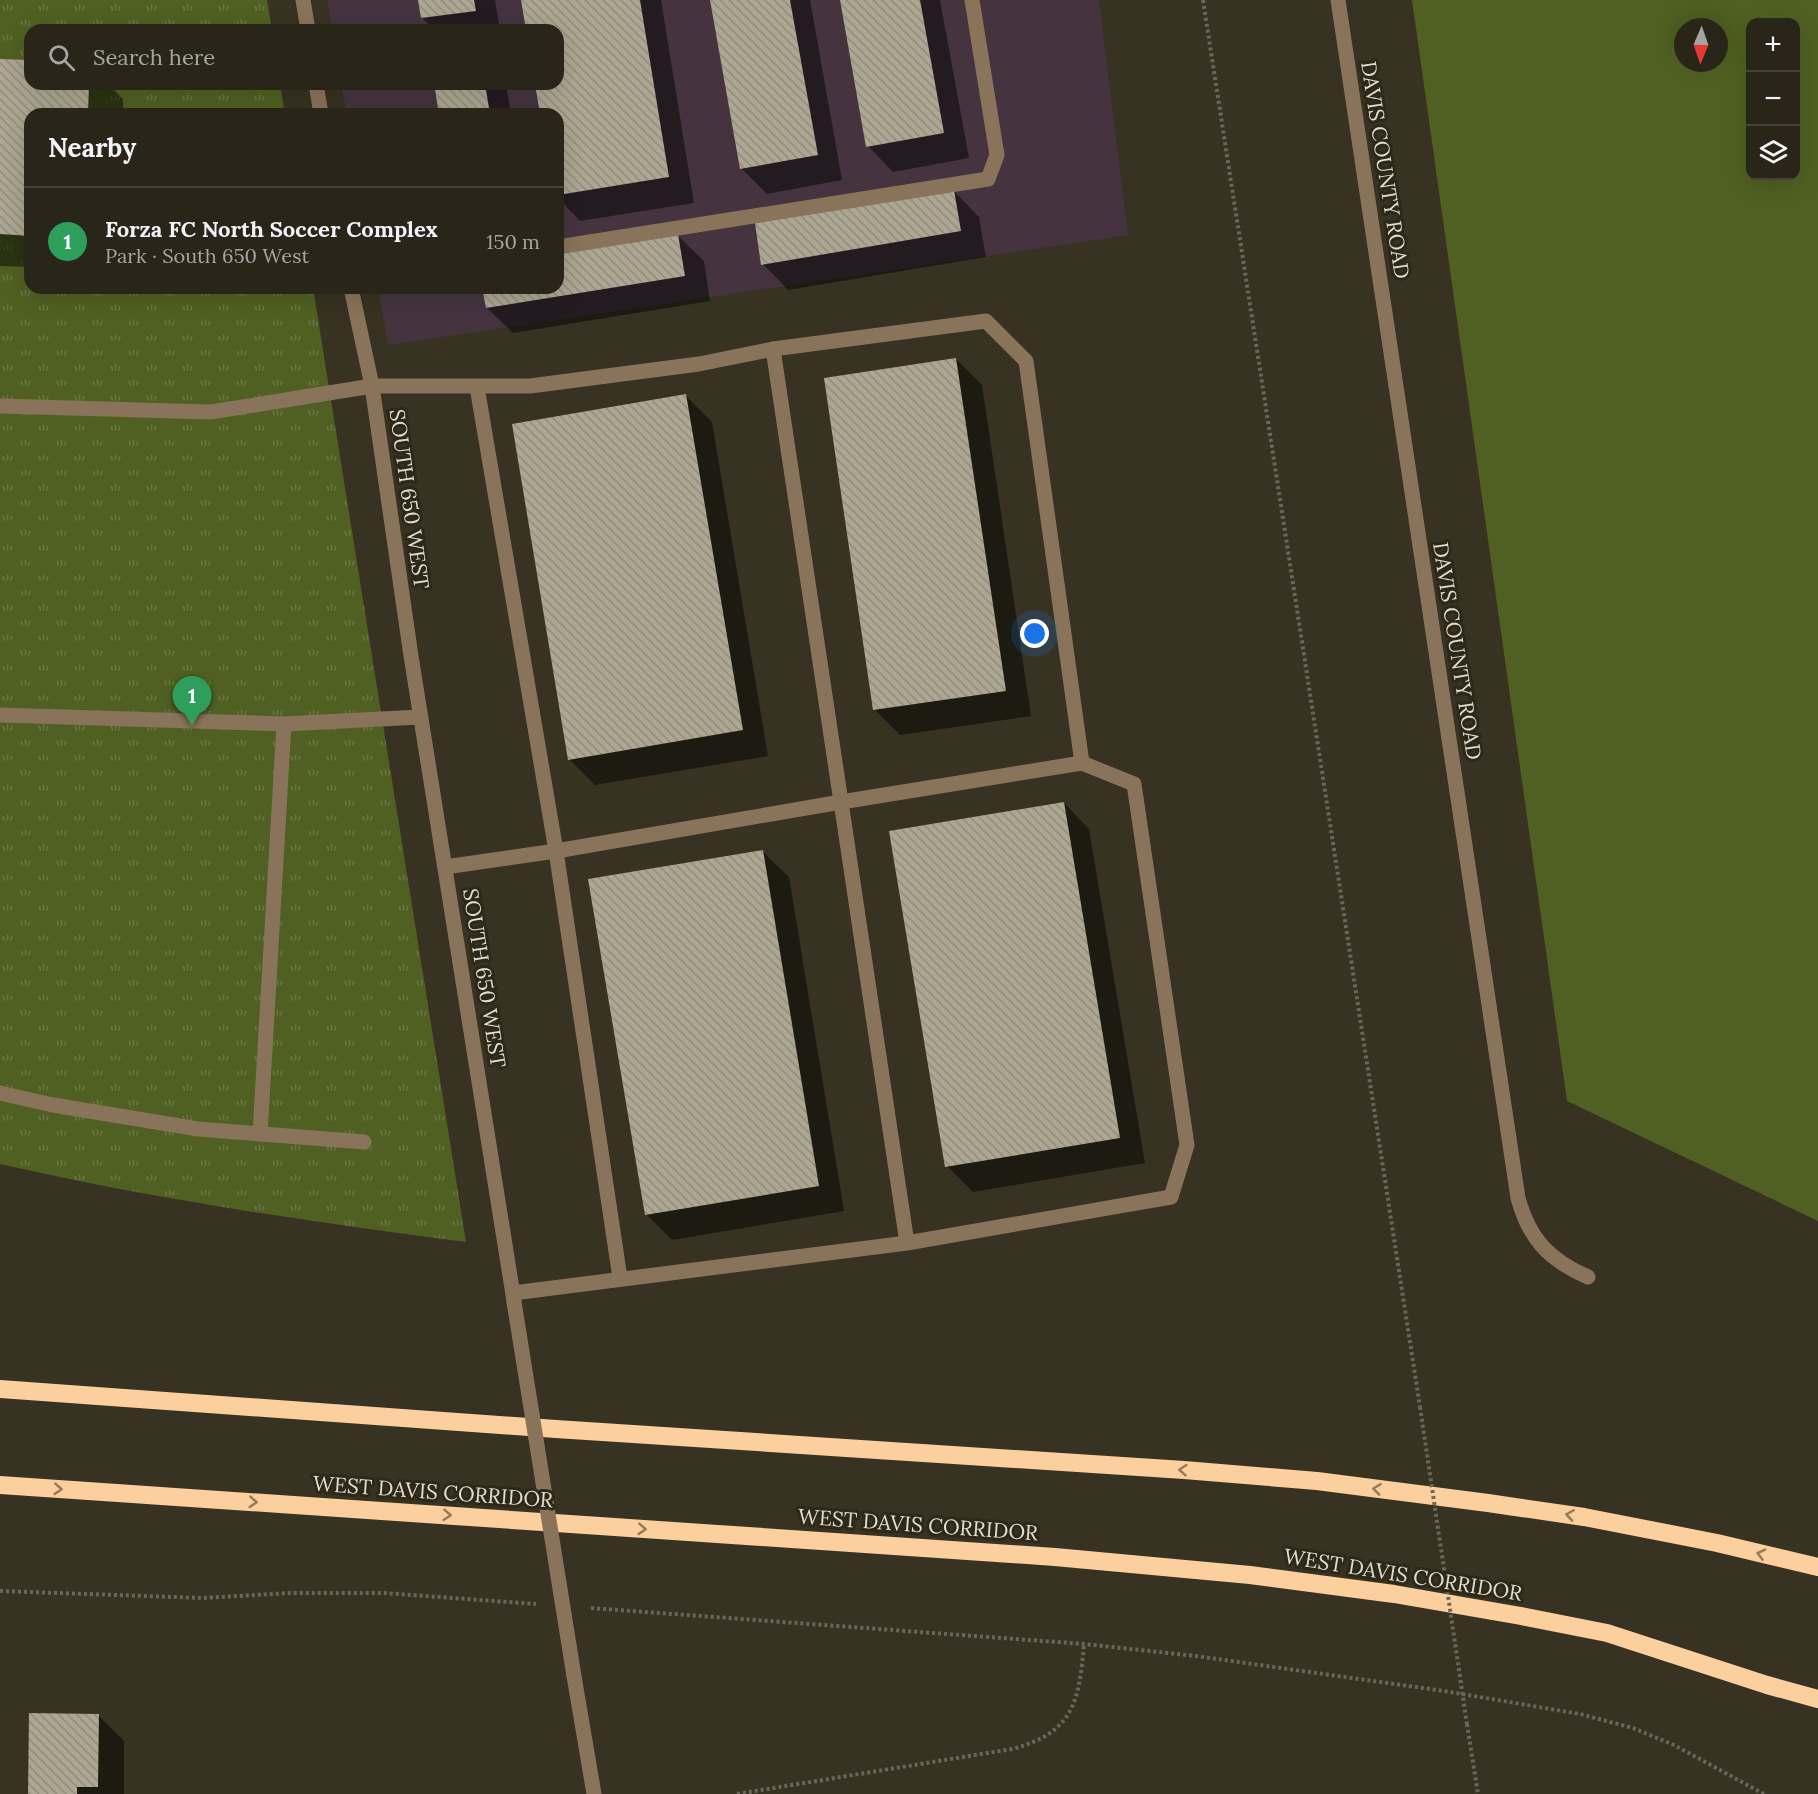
<!DOCTYPE html>
<html lang="en">
<head>
<meta charset="utf-8">
<style>
	:root { --surface:#292619; --page:#312e22; --text:#f1f3f6; --muted:#a5a5a2; --line:#454338; --accent:#b45309 }
	body { margin:0; font-family:Lora,serif; background:var(--page); color:var(--text) }
	.controls { position:absolute; right:18px; top:18px; display:grid; overflow:hidden; border-radius:12px; box-shadow:0 6px 24px #0002 }
	.controls button { width:54px; height:54px; display:grid; place-items:center; padding:0; border:0; border-bottom:2px solid var(--line); background:var(--surface); color:var(--text); font:30px sans-serif }
	.compass { position:absolute; left:1674px; top:18px; width:54px; height:54px; border-radius:50%; background:var(--surface); box-shadow:0 6px 24px #0002; rotate:182deg }
	.you { position:absolute; left:1035px; top:634px; width:21px; height:21px; margin:-15px; border:4px solid #fff; border-radius:50%; background:#1a73e8; box-shadow:0 0 0 9px #1a73e833 }
	.badge { display:grid; place-items:center; width:39px; height:39px; border-radius:50%; background:var(--accent); color:#fff; font-size:20px; font-weight:700 }
	.pin { position:absolute; translate:-50% -50px; filter:drop-shadow(0 2px 3px #0008) }
	.pin::after { content:''; position:absolute; top:32px; width:21px; height:18px; background:inherit; clip-path:polygon(0 0,100% 0,50% 100%) }
	.list { margin:0; padding:0; list-style:none }
	h2 { display:flex; justify-content:space-between; align-items:center; height:78px; margin:0; padding:0 24px; font-size:26px }
	h2 small { font-size:20px; font-weight:400; color:var(--muted) }
	.list li { display:grid; grid-template-columns:39px 1fr auto; gap:18px; align-items:center; box-sizing:border-box; height:108px; padding:0 24px; border-top:2px solid var(--line) }
	.list b { display:block; font-size:22px; white-space:nowrap }
	.list p { margin:0; font-size:20px; white-space:nowrap; color:var(--muted) }
	.list em { font-size:20px; font-style:normal; color:var(--muted) }
	.icon { flex:none; width:33px; height:33px; fill:none; stroke:currentColor; stroke-width:2; stroke-linecap:round; stroke-linejoin:round }
	.map { position:relative; flex:none; width:1818px; height:1794px; overflow:hidden }
	.search { position:absolute; background:var(--surface); box-shadow:0 6px 24px #0002; left:24px; top:24px; width:540px; height:66px; display:flex; align-items:center; gap:15px; box-sizing:border-box; padding:0 21px; border-radius:18px; color:var(--muted); font-size:22px }
	.panel { position:absolute; background:var(--surface); box-shadow:0 6px 24px #0002; left:24px; top:108px; width:540px; height:186px; border-radius:18px }
	.map>svg:first-child { display:block }
</style>
</head>
<body>
<div class="map">
<svg width="1818" height="1794" viewBox="0 0 1818 1794">
	<defs>
		<pattern id="park-tufts" width="24" height="20" patternUnits="userSpaceOnUse" patternTransform="scale(1.5)"><rect width="24" height="20" fill="#506022"/><path d="M3 7l-1-3M5 7V3M7 7l1-3M15 17l-1-3M17 17v-4M19 17l1-3" fill="none" stroke="#697641"/></pattern>
		<pattern id="building-back-hatch" width="6" height="6" patternUnits="userSpaceOnUse" patternTransform="scale(1.5)"><rect width="6" height="6" fill="#aca692"/><path d="M-1 5l2 2M0 0l6 6M5-1l2 2" fill="none" stroke="#928d7d"/></pattern>
	</defs>
	<rect width="100%" height="100%" fill="#373221"/>
	<polygon fill="#45343f" points="327,0 1099,0 1128,235 388,345 378,288 558,288 558,114 347,114 341,84 558,84 558,30 332,30"/>
	<path fill="#506022" fill-rule="evenodd" d="M1412 0H1818V1221L1567 1101ZM1750 22H1796V176H1750ZM1683 27H1719V63H1683Z"/>
	<path fill="url(#park-tufts)" d="M0 0H267L272 30H30V84H280L285 114H30V288H313L466 1242C310 1222 154 1199 0 1164Z"/>
	<g fill="#0007">
		<polygon points="420,0 495,0 500,30 435,30 422,18"/>
		<polygon points="523,0 661,0 694,203 580,221 558,198 558,114 541,114 537,84 558,84 558,30 528,30"/>
		<polygon points="711,0 810,0 842,180 767,194 741,168"/>
		<polygon points="841,0 940,0 969,158 893,172 868,146"/>
		<polygon points="0,60 30,62 30,84 108,84 123,99 123,114 30,114 30,267 0,266"/>
		<polygon points="436,84 506,84 511,114 441,114"/>
		<polygon points="954,191 979,217 986,257 788,290 763,264"/>
		<polygon points="678,236 704,261 710,301 513,333 487,308 484,288 558,288 558,255"/>
		<polygon points="956,359 982,385 1031,716 900,735 875,710"/>
		<polygon points="686,396 712,422 768,756 595,785 569,759"/>
		<polygon points="1064,803 1089,829 1145,1163 973,1192 947,1166"/>
		<polygon points="763,852 789,877 844,1211 672,1240 646,1214"/>
		<polygon points="98,1715 124,1741 124,1794 29,1794"/>
	</g>
	<g fill="url(#building-back-hatch)">
		<polygon points="418,0 474,0 476,11 421,18"/>
		<polygon points="521,0 640,0 669,177 558,195 558,114 540,114 535,84 558,84 558,30 526,30"/>
		<polygon points="710,0 790,0 818,155 740,169"/>
		<polygon points="840,0 920,0 944,133 866,147"/>
		<polygon points="0,59 30,60 30,84 89,84 88,114 30,114 30,236 0,234"/>
		<polygon points="434,84 485,84 490,114 439,114"/>
		<polygon points="954,190 961,231 761,265 755,223"/>
		<polygon points="678,234 685,276 486,308 482,288 558,288 558,254"/>
		<polygon points="956,358 1006,691 873,710 824,378"/>
		<polygon points="686,394 743,730 568,760 512,424"/>
		<polygon points="1064,802 1120,1138 945,1167 889,831"/>
		<polygon points="763,850 819,1186 645,1215 588,879"/>
		<polygon points="29,1713 99,1714 98,1787 77,1787 77,1794 28,1794"/>
	</g>
	<g fill="none" stroke-linecap="round" stroke-linejoin="round">
		<g stroke="#6b6758" stroke-width="4" stroke-dasharray="3 3" stroke-linecap="butt">
			<polyline points="1203,0 1420,1407"/>
			<polyline points="0,1591 203,1598 290,1593 384,1593 536,1604"/>
			<polyline points="591,1608 1084,1644 1196,1656 1444,1691 1580,1714 1633,1728 1674,1745 1764,1794"/>
			<polyline points="1467,1724 1478,1794"/>
			<path d="M737 1794 1012 1749C1074 1733 1079 1701 1084 1644"/>
		</g>
		<g stroke="#89735b" stroke-width="15">
			<polyline points="303,0 308,30"/>
			<path d="M1338 0 1518 1198C1529 1239 1549 1260 1588 1277"/>
			<polyline points="316,84 321,114"/>
			<polyline points="558,247 988,179 997,155 972,0"/>
			<polyline points="351,288 372,386 411,656 514,1301"/>
			<polyline points="773,349 986,321 1026,361 1082,763"/>
			<polyline points="477,387 556,851 620,1278"/>
			<polyline points="0,406 211,412 372,386 530,386 699,364 773,349 841,802 556,851 445,867"/>
			<polyline points="0,715 284,724 260,1134"/>
			<polyline points="284,724 420,717"/>
			<polyline points="0,1093 53,1105 198,1129 364,1142"/>
			<polyline points="513,1293 907,1243 841,802 1082,763 1134,784 1187,1145 1171,1197 907,1243"/>
			<polyline points="574,1676 594,1794"/>
		</g>
		<g stroke="#fbcf9e" stroke-width="18">
			<polyline points="0,1389 556,1429 1184,1470 1317,1481 1488,1503 1584,1517 1717,1543 1818,1567"/>
			<polyline points="0,1485 1055,1557 1250,1575 1394,1594 1521,1616 1607,1633 1767,1685 1818,1699"/>
		</g>
		<polyline stroke="#6b6758" stroke-width="4" stroke-dasharray="3 3" stroke-linecap="butt" points="1420,1407 1467,1724"/>
		<polyline stroke="#89735b" stroke-width="15" points="514,1302 574,1676"/>
	</g>
	<defs><path id="oneway-chevron" d="M-2-3.5L2.5 0L-2 3.5" fill="none" stroke-width="1.6" stroke-linecap="round" stroke-linejoin="round" transform="scale(1.5)"/></defs>
	<g stroke="#947c5a">
		<use href="#oneway-chevron" transform="translate(1183 1470) rotate(-176)"/>
		<use href="#oneway-chevron" transform="translate(58 1489) rotate(4)"/>
		<use href="#oneway-chevron" transform="translate(1377 1489) rotate(-173)"/>
		<use href="#oneway-chevron" transform="translate(253 1502) rotate(4)"/>
		<use href="#oneway-chevron" transform="translate(447 1515) rotate(4)"/>
		<use href="#oneway-chevron" transform="translate(1570 1515) rotate(-171)"/>
		<use href="#oneway-chevron" transform="translate(642 1529) rotate(4)"/>
		<use href="#oneway-chevron" transform="translate(1761 1554) rotate(-166)"/>
	</g>
	<g text-anchor="middle" stroke-width="6" stroke-linejoin="round" paint-order="stroke">
		<g font-size="21" fill="#dfdcd1" stroke="#2d2817">
			<text transform="translate(1385 170) rotate(81)" y="7">DAVIS COUNTY ROAD</text>
			<text transform="translate(409 499) rotate(82)" y="7">SOUTH 650 WEST</text>
			<text transform="translate(1457 651) rotate(81)" y="7">DAVIS COUNTY ROAD</text>
			<text transform="translate(484 978) rotate(81)" y="7">SOUTH 650 WEST</text>
			<text transform="translate(433 1492) rotate(4)" y="7">WEST DAVIS CORRIDOR</text>
			<text transform="translate(918 1525) rotate(4)" y="7">WEST DAVIS CORRIDOR</text>
			<text transform="translate(1403 1575) rotate(9)" y="7">WEST DAVIS CORRIDOR</text>
		</g>
	</g>
</svg>
<div class="controls">
<button>+</button>
<button>−</button>
<button><svg class="icon" aria-label="layers" viewBox="0 0 24 24"><path d="M12 4l9 5-9 5-9-5zM3 14l9 5 9-5"/></svg></button>
</div>
<svg class="compass" viewBox="-18 -18 36 36"><path d="M0-13l5 13h-10z" fill="#e53935"/><path d="M0 13l5-13h-10z" fill="#a5a5a2"/></svg>
<div class="you"></div>
<div class="pin badge" style="left:192px;top:726px;background:#2e9e5b">1</div>
<div class="search"><svg class="icon" aria-label="search" viewBox="0 0 24 24"><circle cx="10" cy="10" r="6"/><path d="M15 15l6 6"/></svg>Search here</div>
<section class="panel">
<h2>Nearby<small></small></h2>
<ul class="list">
<li><span class="badge" style="background:#2e9e5b">1</span><div><b>Forza FC North Soccer Complex</b><p>Park · South 650 West</p></div><em>150 m</em></li>
</ul>
</section>
</div>
</body>
</html>
